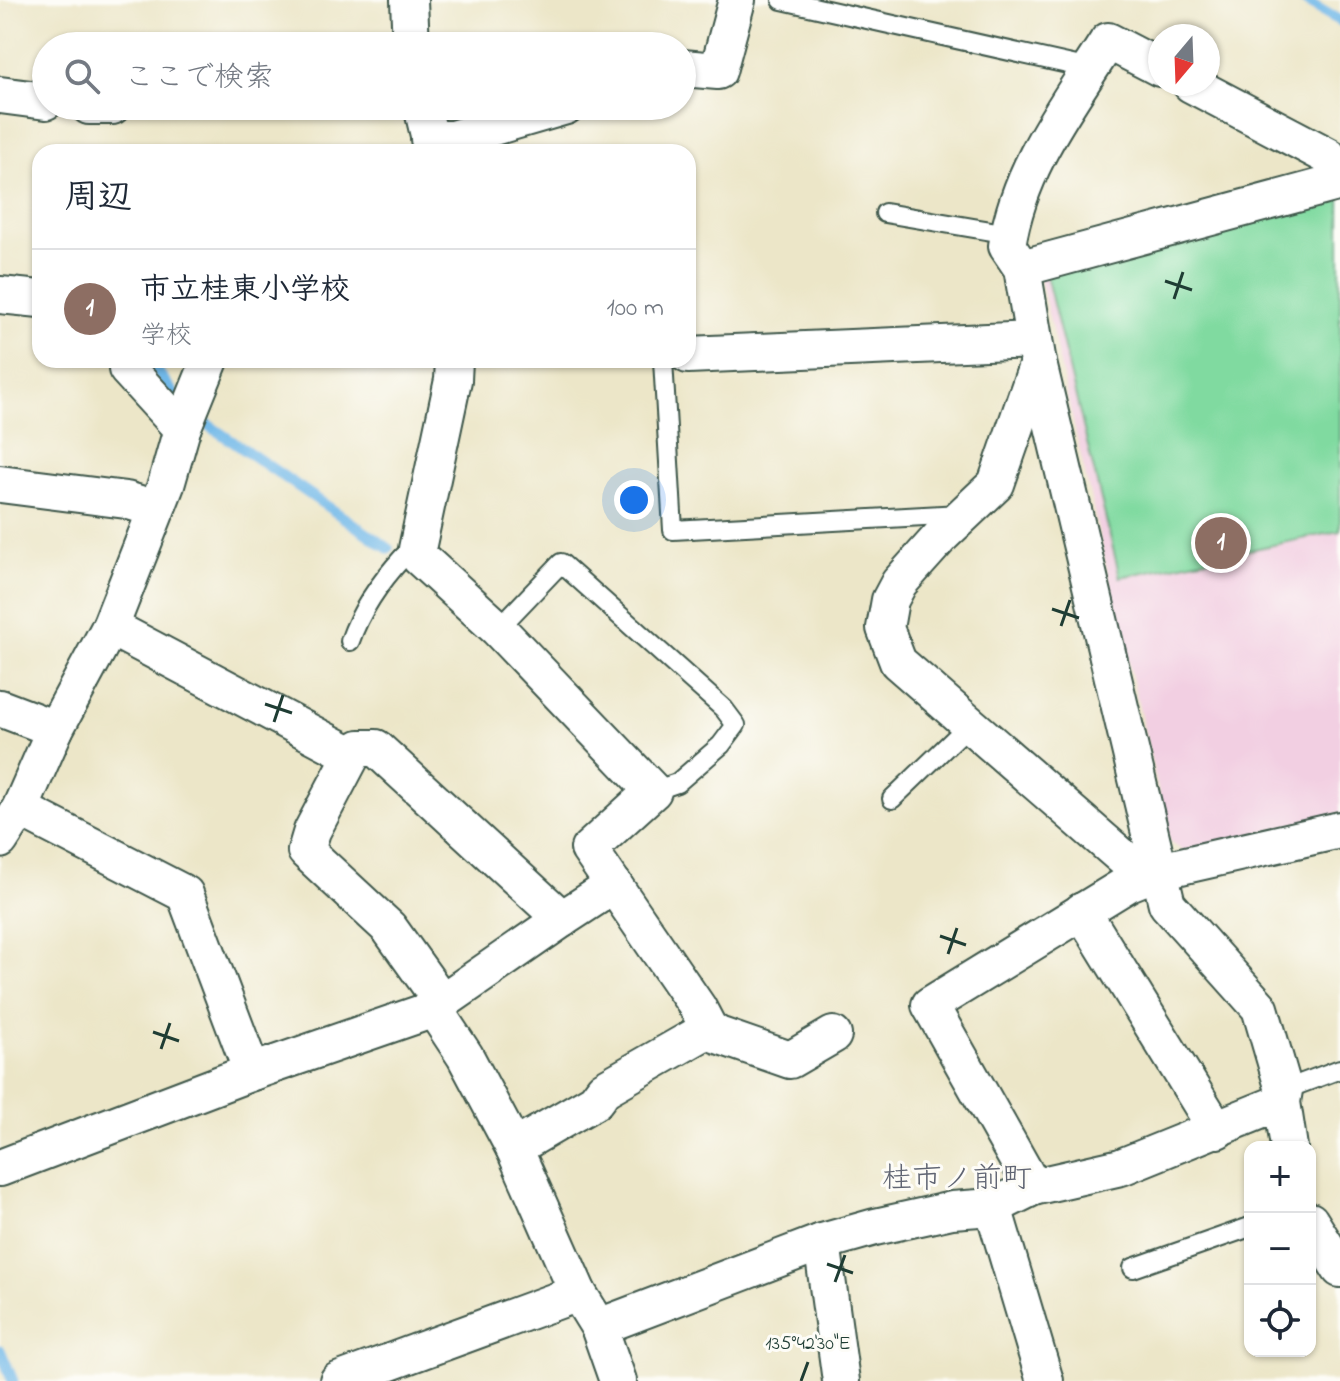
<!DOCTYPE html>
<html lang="ja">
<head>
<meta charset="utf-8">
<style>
	:root { --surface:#fff; --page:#f2f2f3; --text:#1f2937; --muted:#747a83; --line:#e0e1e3; --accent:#db2777 }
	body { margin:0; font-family:"Indie Flower","Klee One",sans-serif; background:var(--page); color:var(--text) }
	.controls { position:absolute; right:24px; bottom:24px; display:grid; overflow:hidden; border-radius:16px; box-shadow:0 2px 6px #0004 }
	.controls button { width:72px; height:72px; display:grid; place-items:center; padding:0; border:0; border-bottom:2px solid var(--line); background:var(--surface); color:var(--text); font:40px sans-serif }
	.compass { position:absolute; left:1148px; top:24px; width:72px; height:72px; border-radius:50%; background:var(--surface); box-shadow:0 2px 6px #0004; rotate:199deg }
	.you { position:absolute; left:634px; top:500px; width:28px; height:28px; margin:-20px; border:6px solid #fff; border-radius:50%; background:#1a73e8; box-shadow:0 0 0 12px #1a73e833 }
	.badge { display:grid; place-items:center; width:52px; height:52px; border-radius:50%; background:var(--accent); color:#fff; font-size:26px; font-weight:700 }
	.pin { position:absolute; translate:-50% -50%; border:4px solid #fff; box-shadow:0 2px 8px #0006 }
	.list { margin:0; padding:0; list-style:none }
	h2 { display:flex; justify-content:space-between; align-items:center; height:104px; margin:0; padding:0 32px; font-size:34px }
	h2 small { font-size:26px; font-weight:400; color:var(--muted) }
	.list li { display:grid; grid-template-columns:52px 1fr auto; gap:24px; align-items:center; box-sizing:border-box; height:120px; padding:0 32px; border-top:2px solid var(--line) }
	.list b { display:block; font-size:30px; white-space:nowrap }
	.list p { margin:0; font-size:26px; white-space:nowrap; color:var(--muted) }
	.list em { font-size:26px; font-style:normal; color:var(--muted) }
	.icon { flex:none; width:44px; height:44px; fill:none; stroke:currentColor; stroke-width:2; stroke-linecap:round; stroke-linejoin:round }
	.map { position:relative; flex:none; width:1340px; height:1381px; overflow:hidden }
	.search { position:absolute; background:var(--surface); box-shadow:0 2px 6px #0004; left:32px; top:32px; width:664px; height:88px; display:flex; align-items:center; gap:20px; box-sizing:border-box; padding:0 28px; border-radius:44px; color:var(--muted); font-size:30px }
	.panel { position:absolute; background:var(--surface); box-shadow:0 2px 6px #0004; left:32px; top:144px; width:664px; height:224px; border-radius:24px }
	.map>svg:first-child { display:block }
</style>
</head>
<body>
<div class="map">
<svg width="1340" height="1381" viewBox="0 0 1340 1381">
	<rect width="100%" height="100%" fill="#fdfcf7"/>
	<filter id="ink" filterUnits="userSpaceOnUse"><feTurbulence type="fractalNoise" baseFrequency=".0125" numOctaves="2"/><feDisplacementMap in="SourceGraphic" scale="16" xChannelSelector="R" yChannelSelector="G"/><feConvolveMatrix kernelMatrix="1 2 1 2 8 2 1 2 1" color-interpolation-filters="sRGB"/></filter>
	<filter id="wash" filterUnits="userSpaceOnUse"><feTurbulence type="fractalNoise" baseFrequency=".006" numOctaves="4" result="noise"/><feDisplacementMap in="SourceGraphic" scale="32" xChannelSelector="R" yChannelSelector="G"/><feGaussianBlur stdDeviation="1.8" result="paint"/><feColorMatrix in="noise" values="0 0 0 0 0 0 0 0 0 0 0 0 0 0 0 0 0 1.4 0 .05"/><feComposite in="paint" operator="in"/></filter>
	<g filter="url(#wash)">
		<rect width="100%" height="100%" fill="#ece6c8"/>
		<polygon fill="#f2cfe2" points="1340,192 1340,813 1185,852 1170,842 1039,274"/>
		<polygon fill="#80daa0" stroke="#508c6a" stroke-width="2" points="1340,197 1340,531 1120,577 1046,275"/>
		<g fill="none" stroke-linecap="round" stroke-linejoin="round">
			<g stroke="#70b8e8" stroke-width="11">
				<polyline points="1304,0 1340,21"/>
				<polyline points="152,360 152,364 179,401"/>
				<polyline points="194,415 388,548"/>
				<polyline points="0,1350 13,1381"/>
			</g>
		</g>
	</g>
	<g filter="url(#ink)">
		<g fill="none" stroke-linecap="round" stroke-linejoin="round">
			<defs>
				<g id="service">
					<polyline points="782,0 1090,69"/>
					<polyline points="885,213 1009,234"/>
					<polyline points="663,360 673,530 960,514"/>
					<polyline points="498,629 561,563 724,709 736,725 721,745 677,783 653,791"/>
					<path d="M350 641C361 609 381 581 404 556L419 557"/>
					<polyline points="892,799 969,725"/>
					<polyline points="1284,1090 1340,1069"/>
					<polyline points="1133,1268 1250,1227"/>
				</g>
				<g id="minor">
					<polyline points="409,0 411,46"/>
					<polyline points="682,68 718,71 737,0"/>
					<polyline points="0,95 46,101"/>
					<polyline points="89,106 112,106"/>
					<polyline points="422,106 433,152"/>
					<polyline points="429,139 452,139 566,106"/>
					<polyline points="1022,268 1333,184 1339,174 1328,156 1191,84"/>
					<polyline points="0,295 40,299"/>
					<polyline points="688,355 1033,340"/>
					<polyline points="128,360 127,369 182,429"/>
					<polyline points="454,360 453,380 417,549 419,557 498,629 653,791 589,849 698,1008 709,1029 718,1035 790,1060 833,1035"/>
					<polyline points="1038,363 996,484 942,535 899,583 890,600 885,628 898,662 1128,862 1159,871 1167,904 1260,1008 1284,1090 1282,1102 1289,1147"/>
					<polyline points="0,484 126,500 156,509"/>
					<polyline points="110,627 352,755"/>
					<polyline points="0,708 55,729"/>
					<polyline points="20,809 185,894 252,1072"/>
					<polyline points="0,840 20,809 55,729 110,627 166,485 182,429 210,360"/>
					<path d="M1159 871 1038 363 1022 268 1007 246C1019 167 1067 106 1108 41L1160 68"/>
					<polyline points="1082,911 1217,1130"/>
					<polyline points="442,1002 562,919 614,885"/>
					<polyline points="434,1009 465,1056 514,1148 578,1293 599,1327 618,1381"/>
					<polyline points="514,1148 595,1101 604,1089 709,1029"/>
					<polyline points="0,1168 252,1072 434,1009 442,1002 389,928 306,851 312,831 352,755 360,748 376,748 562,919"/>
					<polyline points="1033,1187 930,1005 1129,883 1159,871 1340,830"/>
					<polyline points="993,1207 1045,1381"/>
					<polyline points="1310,1221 1340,1269"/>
					<polyline points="822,1242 841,1381"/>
					<polyline points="599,1327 822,1242 875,1227 952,1210 993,1207 1033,1187 1121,1167 1282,1102"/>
					<polyline points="338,1381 578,1293"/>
				</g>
			</defs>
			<use href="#service" stroke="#3e564a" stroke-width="22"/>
			<use href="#minor" stroke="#3e564a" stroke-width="40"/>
			<use href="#service" stroke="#fff" stroke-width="18"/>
			<use href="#minor" stroke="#fff" stroke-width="36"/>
		</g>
	</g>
	<path fill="none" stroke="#1f3d34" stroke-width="3" d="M1165 281 1192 290M1174 299 1183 272M1052 609 1079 618M1061 626 1070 600M265 704 292 713M274 722 283 695M940 936 966 945M948 954 957 928M153 1032 179 1041M161 1049 170 1023M827 1264 853 1273M835 1282 845 1255M801 1381 808 1362"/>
	<g text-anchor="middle" stroke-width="6" stroke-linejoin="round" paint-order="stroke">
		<g font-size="30" fill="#606573" stroke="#fdfcf7">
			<text x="957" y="1187">桂市ノ前町</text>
		</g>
	</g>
	<g font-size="20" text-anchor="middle" fill="#1f3d34" stroke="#fdfcf7" stroke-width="6" stroke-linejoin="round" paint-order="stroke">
		<text x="808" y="1349">135°42'30"E</text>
	</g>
</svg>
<div class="controls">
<button>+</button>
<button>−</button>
<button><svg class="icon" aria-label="locate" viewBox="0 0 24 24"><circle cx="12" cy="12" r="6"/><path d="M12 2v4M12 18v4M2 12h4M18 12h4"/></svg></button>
</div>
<svg class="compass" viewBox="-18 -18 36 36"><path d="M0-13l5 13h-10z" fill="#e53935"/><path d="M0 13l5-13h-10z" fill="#747a83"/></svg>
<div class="you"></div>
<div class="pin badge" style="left:1221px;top:543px;background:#8d6e63">1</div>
<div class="search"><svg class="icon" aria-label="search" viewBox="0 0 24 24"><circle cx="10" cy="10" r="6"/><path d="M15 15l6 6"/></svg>ここで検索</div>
<section class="panel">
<h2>周辺<small></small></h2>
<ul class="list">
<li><span class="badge" style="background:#8d6e63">1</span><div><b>市立桂東小学校</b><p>学校</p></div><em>100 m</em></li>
</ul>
</section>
</div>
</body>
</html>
